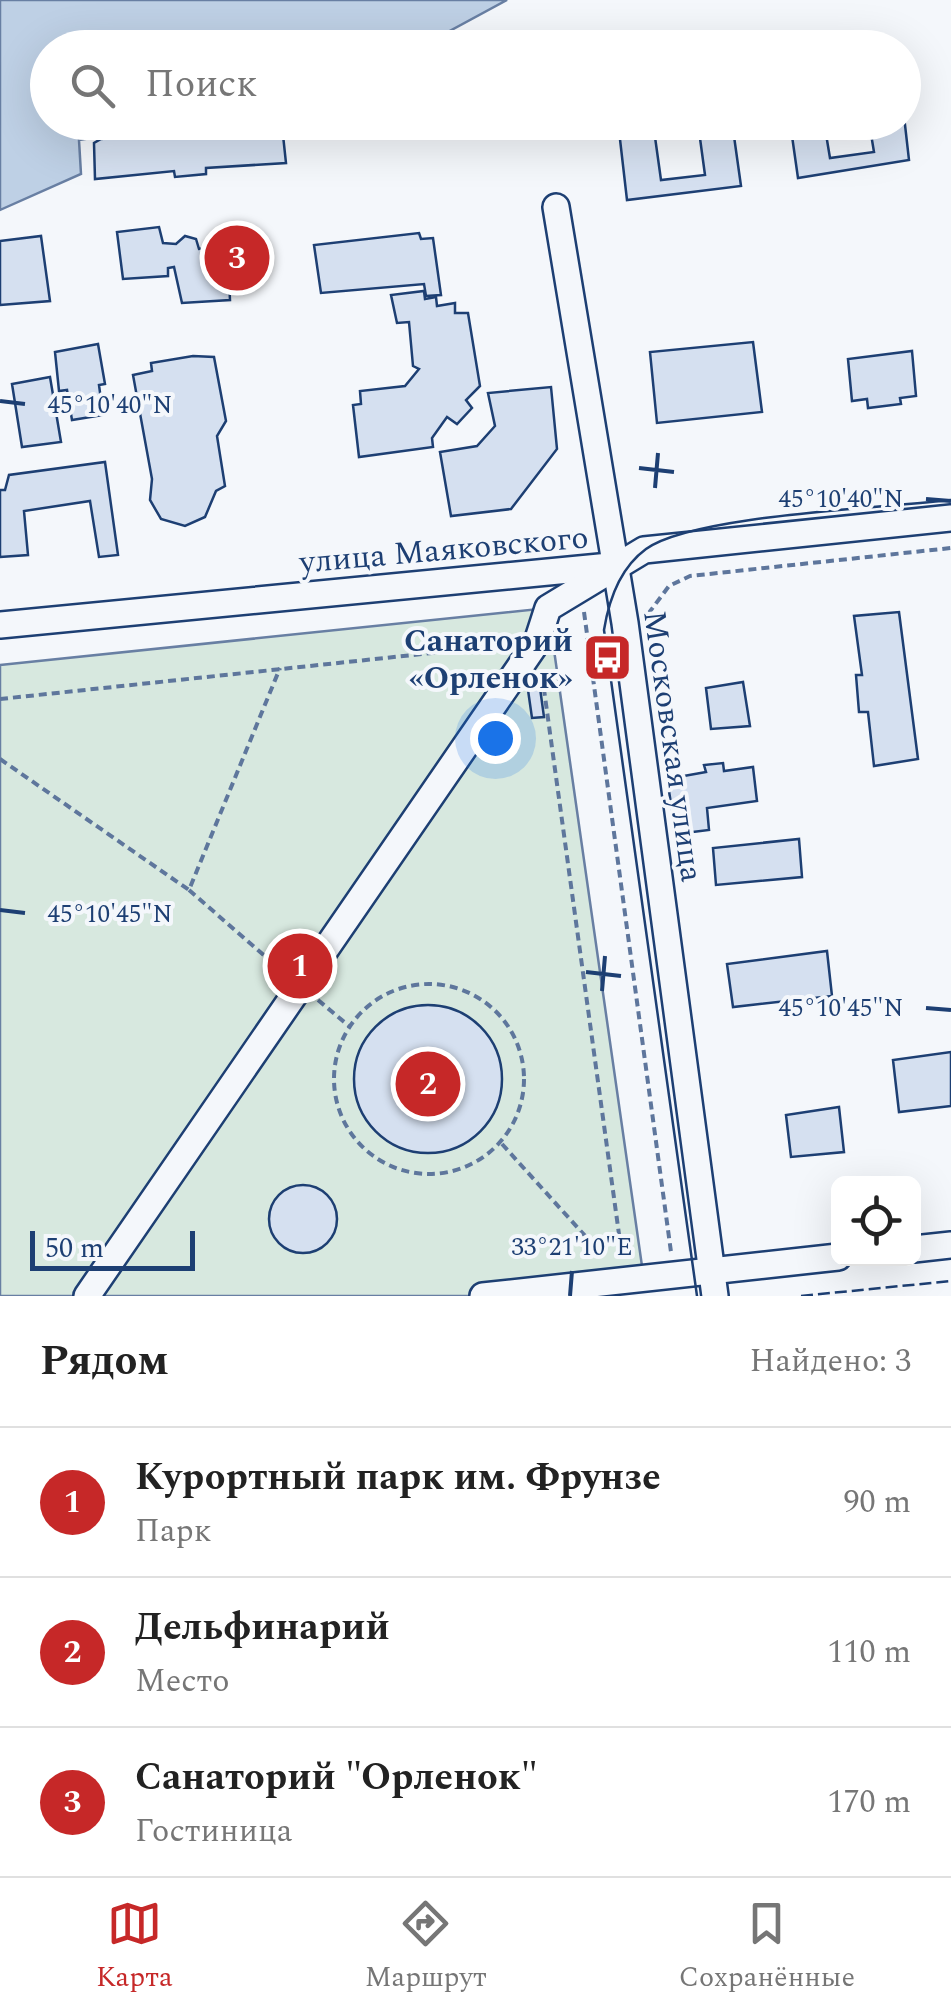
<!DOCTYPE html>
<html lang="ru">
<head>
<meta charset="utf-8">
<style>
	:root { --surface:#fff; --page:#f2f2f2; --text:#222; --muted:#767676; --line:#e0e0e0; --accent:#c62828 }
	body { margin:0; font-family:Spectral,serif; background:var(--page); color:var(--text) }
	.controls { position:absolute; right:30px; bottom:30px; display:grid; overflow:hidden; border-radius:15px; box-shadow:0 10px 40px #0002 }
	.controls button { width:90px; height:90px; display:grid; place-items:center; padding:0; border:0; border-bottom:2px solid var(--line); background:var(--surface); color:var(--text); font:50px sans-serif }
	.scale { position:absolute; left:30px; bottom:25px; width:165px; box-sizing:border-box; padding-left:10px; border:5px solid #1d3f73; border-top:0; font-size:28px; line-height:35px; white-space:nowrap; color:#1d3f73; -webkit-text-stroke:8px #f4f7fb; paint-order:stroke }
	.you { position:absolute; left:495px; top:738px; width:35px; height:35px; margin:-25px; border:8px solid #fff; border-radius:50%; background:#1a73e8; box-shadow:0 0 0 15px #1a73e833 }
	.badge { display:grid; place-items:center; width:65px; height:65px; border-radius:50%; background:var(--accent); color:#fff; font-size:32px; font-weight:700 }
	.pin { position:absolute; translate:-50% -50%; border:5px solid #fff; box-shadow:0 2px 10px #0006 }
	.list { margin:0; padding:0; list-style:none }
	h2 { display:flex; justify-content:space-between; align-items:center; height:130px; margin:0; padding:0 40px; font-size:42px }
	h2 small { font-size:32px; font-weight:400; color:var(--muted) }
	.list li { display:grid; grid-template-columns:65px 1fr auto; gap:30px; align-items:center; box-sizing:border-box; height:150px; padding:0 40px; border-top:2px solid var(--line) }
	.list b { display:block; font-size:38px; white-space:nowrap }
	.list p { margin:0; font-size:32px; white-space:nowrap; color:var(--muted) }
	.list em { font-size:32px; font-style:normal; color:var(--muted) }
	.icon { flex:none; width:55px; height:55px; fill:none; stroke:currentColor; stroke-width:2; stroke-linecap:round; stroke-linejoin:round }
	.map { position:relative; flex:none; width:951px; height:1296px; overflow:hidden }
	.search { position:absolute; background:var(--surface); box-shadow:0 10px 40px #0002; left:30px; right:30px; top:30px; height:110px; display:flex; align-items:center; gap:25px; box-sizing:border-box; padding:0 35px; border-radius:55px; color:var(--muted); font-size:38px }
	.sheet { height:580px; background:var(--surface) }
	nav { display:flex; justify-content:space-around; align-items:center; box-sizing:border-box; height:140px; border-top:2px solid var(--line); background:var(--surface); font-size:28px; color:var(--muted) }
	nav a { display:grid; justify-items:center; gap:5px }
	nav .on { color:var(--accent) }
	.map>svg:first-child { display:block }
</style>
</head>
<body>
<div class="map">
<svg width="951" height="1296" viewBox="0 0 951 1296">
	<rect width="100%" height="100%" fill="#f4f7fb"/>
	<polygon fill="#d7e8df" stroke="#687fa3" stroke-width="2.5" points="548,608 642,1266 539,1296 0,1296 0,665"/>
	<polygon fill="#bed0e5" stroke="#687fa3" stroke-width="2.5" points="0,0 507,0 420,47 48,48 48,122 179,123 79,140 81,174 0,210"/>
	<g fill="#d5e0f0" stroke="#1d3f73" stroke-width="2.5" fill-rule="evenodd">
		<polygon points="904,116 909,160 798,178 790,122 824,122 830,158 874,152 869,122 904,122"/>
		<path d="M618 122H732L741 186 627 200ZM699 131 705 175 661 180 655 137Z"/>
		<polygon points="269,124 283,135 286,163 206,168 206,174 175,177 174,171 95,179 94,143 101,139"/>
		<polygon points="159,227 163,243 176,244 185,236 196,239 199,249 218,247 217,239 239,237 241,247 259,247 263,275 229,279 230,300 182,303 174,267 168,268 168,276 123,279 117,232"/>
		<polygon points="419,233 421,239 433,238 441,295 426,296 424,284 321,293 314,245"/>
		<polygon points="41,236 50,301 0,305 0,241"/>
		<polygon points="424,291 425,299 436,297 437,306 455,303 455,313 468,313 480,386 466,400 472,408 457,424 447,417 432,438 433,447 359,457 353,405 361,404 360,391 405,386 419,369 413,366 409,322 397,323 391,295"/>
		<polygon points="753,342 762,412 657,423 650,352"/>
		<polygon points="98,344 105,384 99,385 103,415 72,420 67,390 59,391 55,352"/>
		<polygon points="912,351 916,396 900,398 901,404 868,408 867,399 852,401 848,359"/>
		<polygon points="193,356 214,357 226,421 217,436 225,486 216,491 205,517 185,526 161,519 150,500 152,479 133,375 152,371 151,363"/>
		<polygon points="50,377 61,442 22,447 12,384"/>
		<polygon points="551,387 557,449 511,509 451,516 440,452 477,446 495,426 488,393"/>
		<polygon points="105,462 118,555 99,557 90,501 24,511 28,555 0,557 0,490 5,490 9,475"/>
		<polygon points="899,612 918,759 874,766 868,712 859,712 856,675 862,675 854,616"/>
		<polygon points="743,682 750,726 711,729 706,688"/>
		<polygon points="540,688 544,717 532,718 528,690"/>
		<polygon points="723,763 724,771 753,767 757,801 707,808 709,830 676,834 667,779 706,772 704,765"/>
		<polygon points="799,839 802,877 716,885 713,848"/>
		<polygon points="827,951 832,996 733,1007 727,964"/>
		<circle cx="428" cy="1079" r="74"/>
		<polygon points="951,1052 951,1106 899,1112 893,1060"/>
		<polygon points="839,1107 844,1152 791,1157 786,1115"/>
		<circle cx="303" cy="1219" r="34"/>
	</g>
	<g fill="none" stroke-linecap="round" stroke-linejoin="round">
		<defs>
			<g id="minor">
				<polyline points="556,207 625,623 715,1296"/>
				<polyline points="0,625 610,566"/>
				<polyline points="914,1249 951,1245"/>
				<polyline points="87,1296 537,642 548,608 644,550 951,518"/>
				<polyline points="483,1296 838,1257"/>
			</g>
		</defs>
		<use href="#minor" stroke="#1d3f73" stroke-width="30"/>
		<g stroke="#5e769c" stroke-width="4" stroke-dasharray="8 5" stroke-linecap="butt">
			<polyline points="571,532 574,548"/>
			<polyline points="584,612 671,1252"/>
			<polyline points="648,614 669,586 690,576 951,548"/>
			<polyline points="542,675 622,1256"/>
			<polyline points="0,699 507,645"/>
			<polyline points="0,759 189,890 280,668"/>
			<polyline points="189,890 283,972"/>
			<circle cx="429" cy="1079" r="95"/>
			<polyline points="318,1000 349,1026"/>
			<polyline points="502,1144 606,1259"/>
		</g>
		<use href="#minor" stroke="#f4f7fb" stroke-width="25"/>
		<path stroke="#1d3f73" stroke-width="2.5" d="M697 1296 604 630C609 599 620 568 646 549 693 515 884 508 951 500"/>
		<polyline stroke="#1d3f73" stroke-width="2.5" stroke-dasharray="12 5" stroke-linecap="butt" points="801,1296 951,1281"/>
	</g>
	<path fill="none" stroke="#1d3f73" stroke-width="4" d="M0 401 25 404M639 468 674 472M655 488 658 453M926 499 951 501M0 910 25 913M586 972 621 976M602 991 605 956M926 1008 951 1010M570 1296 572 1271"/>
	<defs>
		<symbol id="bus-square" viewBox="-11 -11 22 22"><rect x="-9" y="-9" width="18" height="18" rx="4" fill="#c62828" stroke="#f4f7fb"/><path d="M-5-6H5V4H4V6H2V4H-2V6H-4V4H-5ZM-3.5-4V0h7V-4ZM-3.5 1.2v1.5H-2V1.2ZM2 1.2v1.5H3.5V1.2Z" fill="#fff"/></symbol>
	</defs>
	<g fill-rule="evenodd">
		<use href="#bus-square" x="580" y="630" width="55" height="55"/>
	</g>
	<g text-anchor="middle" stroke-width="8" stroke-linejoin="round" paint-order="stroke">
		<g font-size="32" fill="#1d3f73" stroke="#f4f7fb">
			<text transform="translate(444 549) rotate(-5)" y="11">улица Маяковского</text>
			<text transform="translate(674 746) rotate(82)" y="11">Московская улица</text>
		</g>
		<g font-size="32" font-weight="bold" fill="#1d3f73" stroke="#f4f7fb" text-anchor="end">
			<text x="573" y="651">Санаторий<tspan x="573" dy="37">«Орленок»</tspan></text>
		</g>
	</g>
	<g font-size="25" text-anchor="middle" fill="#1d3f73" stroke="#f4f7fb" stroke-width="8" stroke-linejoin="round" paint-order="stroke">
		<text x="110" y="413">45°10'40"N</text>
		<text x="841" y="507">45°10'40"N</text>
		<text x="110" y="922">45°10'45"N</text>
		<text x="841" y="1016">45°10'45"N</text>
		<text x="572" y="1255">33°21'10"E</text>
	</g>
</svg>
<div class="controls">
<button><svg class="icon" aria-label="locate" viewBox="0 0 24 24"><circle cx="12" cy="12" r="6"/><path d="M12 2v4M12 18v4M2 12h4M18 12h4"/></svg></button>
</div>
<div class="scale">50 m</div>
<div class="you"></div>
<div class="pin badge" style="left:300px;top:966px">1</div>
<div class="pin badge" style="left:428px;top:1084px">2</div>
<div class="pin badge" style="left:237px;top:258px">3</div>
<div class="search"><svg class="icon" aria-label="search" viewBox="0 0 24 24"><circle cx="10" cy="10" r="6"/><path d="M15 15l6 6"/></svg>Поиск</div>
</div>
<section class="sheet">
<h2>Рядом<small>Найдено: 3</small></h2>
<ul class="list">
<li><span class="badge">1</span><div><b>Курортный парк им. Фрунзе</b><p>Парк</p></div><em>90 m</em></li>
<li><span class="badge">2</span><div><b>Дельфинарий</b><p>Место</p></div><em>110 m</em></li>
<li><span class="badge">3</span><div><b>Санаторий &quot;Орленок&quot;</b><p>Гостиница</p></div><em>170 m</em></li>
</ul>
</section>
<nav>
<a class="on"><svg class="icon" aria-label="map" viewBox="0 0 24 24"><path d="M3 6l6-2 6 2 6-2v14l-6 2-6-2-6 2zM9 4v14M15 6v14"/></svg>Карта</a>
<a><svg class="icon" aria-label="directions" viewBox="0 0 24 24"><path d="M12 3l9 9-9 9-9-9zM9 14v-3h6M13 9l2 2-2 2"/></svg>Маршрут</a>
<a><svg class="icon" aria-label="saved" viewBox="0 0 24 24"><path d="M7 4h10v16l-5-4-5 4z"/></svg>Сохранённые</a>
</nav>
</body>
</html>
